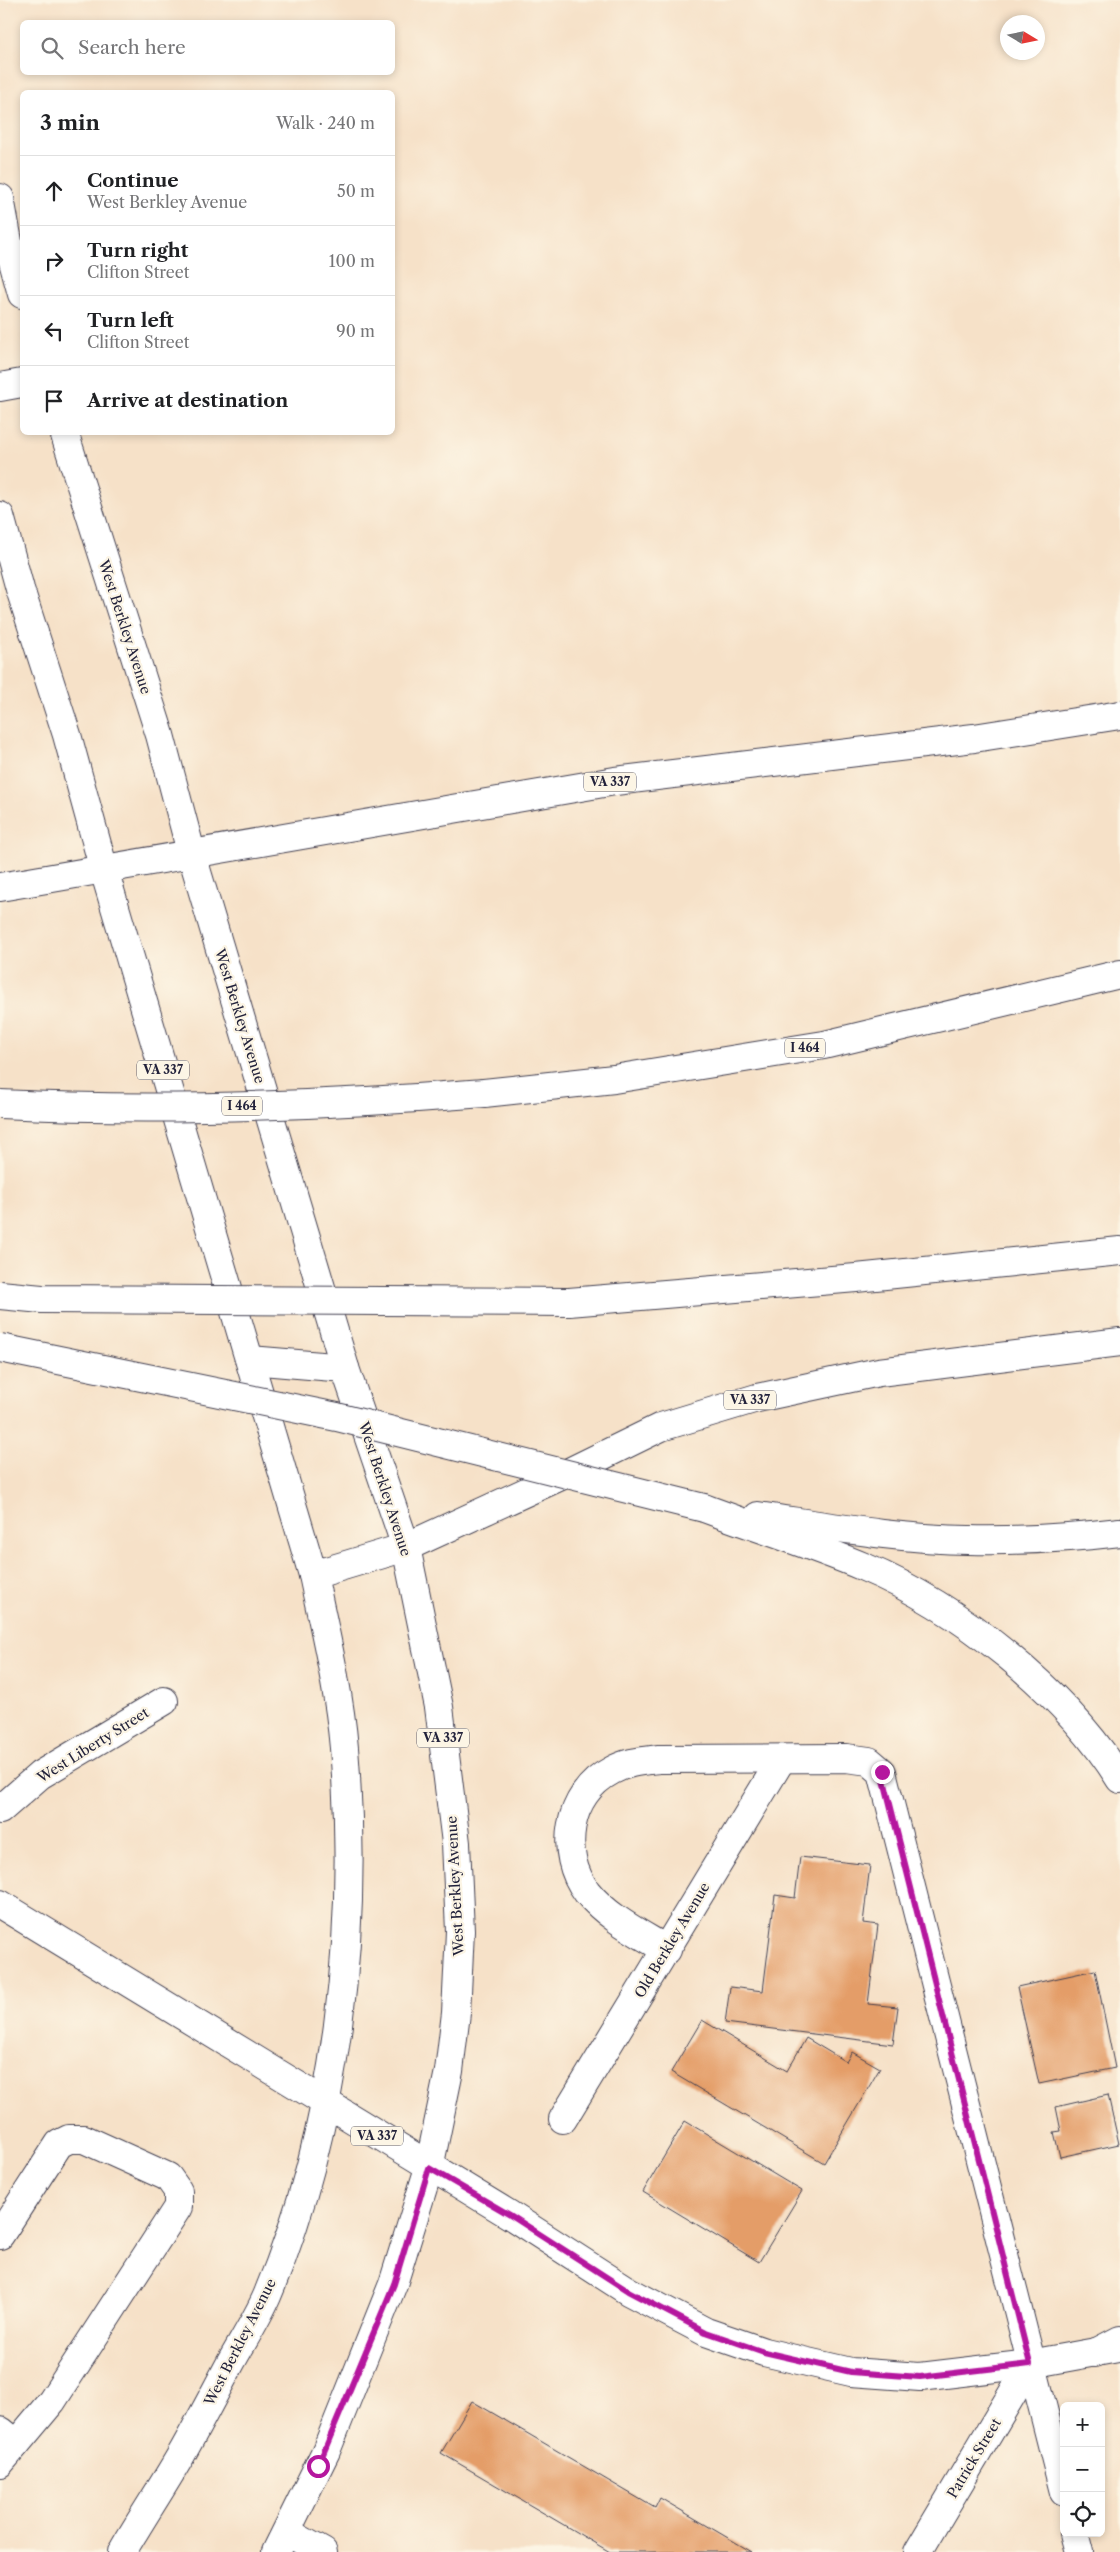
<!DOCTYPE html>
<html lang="en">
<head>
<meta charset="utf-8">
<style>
	:root { --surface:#fff; --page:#f6f6f6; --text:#202124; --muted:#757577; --line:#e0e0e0 }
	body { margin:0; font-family:"Libre Caslon Text",serif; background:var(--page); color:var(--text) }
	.controls { position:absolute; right:15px; bottom:15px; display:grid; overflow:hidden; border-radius:8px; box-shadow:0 2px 8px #0003 }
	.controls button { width:45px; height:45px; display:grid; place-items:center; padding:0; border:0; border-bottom:1px solid var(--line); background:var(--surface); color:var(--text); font:25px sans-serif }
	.compass { position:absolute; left:1000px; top:15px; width:45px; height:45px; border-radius:50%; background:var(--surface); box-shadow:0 2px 8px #0003; rotate:100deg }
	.stop { position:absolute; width:15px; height:15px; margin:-11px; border:4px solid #b5179e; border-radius:50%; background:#fff }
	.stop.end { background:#b5179e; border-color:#fff; box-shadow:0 1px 5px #0008 }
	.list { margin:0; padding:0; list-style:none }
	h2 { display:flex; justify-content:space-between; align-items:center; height:65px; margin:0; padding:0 20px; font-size:21px }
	h2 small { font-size:16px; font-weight:400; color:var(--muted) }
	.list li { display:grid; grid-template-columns:32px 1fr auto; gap:15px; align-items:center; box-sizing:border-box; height:70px; padding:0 20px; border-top:1px solid var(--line) }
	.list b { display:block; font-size:19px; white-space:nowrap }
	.list p { margin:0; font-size:16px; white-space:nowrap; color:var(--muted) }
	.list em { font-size:16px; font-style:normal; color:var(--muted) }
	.icon { flex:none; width:28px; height:28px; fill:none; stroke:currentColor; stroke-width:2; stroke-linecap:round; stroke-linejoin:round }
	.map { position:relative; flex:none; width:1120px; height:2552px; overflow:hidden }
	.search { position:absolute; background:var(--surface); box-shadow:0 2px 8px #0003; left:20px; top:20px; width:375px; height:55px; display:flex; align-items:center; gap:12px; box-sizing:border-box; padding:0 18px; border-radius:8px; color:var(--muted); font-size:19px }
	.panel { position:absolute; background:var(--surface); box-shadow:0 2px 8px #0003; left:20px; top:90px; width:375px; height:345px; border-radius:8px }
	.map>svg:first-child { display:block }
</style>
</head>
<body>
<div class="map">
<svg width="1120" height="2552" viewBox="0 0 1120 2552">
	<rect width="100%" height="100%" fill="#fcf5e5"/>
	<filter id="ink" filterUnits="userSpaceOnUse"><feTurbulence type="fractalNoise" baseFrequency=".02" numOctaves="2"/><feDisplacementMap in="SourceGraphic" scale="10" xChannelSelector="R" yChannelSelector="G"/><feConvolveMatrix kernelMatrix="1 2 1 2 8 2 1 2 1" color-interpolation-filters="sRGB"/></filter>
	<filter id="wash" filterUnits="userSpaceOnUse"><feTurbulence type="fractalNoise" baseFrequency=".0096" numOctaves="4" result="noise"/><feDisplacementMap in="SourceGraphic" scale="20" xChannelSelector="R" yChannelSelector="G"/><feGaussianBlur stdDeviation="1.12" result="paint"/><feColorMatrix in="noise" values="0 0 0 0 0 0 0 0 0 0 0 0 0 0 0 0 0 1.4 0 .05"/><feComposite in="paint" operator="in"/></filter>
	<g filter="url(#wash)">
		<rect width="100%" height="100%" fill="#f6e1c8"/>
		<g id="blocks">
			<g fill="#e49d67">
				<polygon points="800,1857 870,1865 863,1923 878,1925 868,2004 898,2007 893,2044 725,2023 730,1987 763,1991 775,1895 795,1898"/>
				<polygon points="1095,1970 1115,2068 1039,2084 1017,1987"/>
				<polygon points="702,2020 787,2071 806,2038 846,2062 852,2052 880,2068 824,2163 671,2072"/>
				<polygon points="1108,2095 1119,2144 1060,2157 1054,2132 1061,2131 1056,2107"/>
				<polygon points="685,2121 802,2191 759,2262 643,2192"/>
				<polygon points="472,2401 655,2508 660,2498 752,2552 610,2552 441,2453"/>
			</g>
		</g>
	</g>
	<g filter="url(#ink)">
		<use href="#blocks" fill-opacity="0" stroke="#423f50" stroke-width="1"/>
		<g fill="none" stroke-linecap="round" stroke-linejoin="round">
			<defs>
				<g id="minor">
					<polyline points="0,198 9,247 22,294"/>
					<polyline points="0,387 22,383"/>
					<polyline points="64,432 160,735 191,852"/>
					<polyline points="0,516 20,589 67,735 104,870"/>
					<polyline points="250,1360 345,1368"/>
					<polyline points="0,1810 40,1775 164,1701"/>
					<path d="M667 1950C639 1933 608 1918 587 1892 558 1854 567 1794 611 1771 626 1762 642 1761 659 1759L846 1758 869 1761 882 1772 1064 2492"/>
					<polyline points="563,2119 781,1760"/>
					<polyline points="0,2235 59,2144 69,2139 84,2139 168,2177 178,2191 178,2207 52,2401 16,2444"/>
					<polyline points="0,2431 16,2444 0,2463"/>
					<polyline points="287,2532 323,2552"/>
					<polyline points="1074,2533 1079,2552"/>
					<polyline points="918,2552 1030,2364"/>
				</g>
				<g id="major">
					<polyline points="191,852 345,1368 406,1547 439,1707 456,1843 460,1931 456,2013 449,2071 429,2168 393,2284 326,2451 276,2552"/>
					<path d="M104 870 313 1575C325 1632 339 1690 344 1748 359 1930 338 2127 267 2296 257 2319 242 2342 230 2364 214 2394 198 2425 181 2455 162 2488 141 2519 122 2552"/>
					<polyline points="0,1904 510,2215 628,2291 706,2332 764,2352 851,2372 920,2377 1030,2364 1118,2348"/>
				</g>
				<g id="highway">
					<polyline points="0,887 615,781 974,738 1120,715"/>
					<polyline points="484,1093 614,1079 824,1045 1120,974"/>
					<polyline points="569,1302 856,1278 1120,1251"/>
					<path d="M704 1508C757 1528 812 1545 864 1567 959 1607 1065 1691 1120 1779"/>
					<path d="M758 1516C827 1526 898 1539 969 1540 1019 1541 1070 1538 1120 1532"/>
					<polyline points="313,1575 406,1547 565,1474 661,1427 757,1398 879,1372 1120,1342"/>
					<polyline points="1095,2353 1120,2340"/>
				</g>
			</defs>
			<use href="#minor" stroke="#423f50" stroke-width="30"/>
			<use href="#major" stroke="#423f50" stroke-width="30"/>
			<use href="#highway" stroke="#423f50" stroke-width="30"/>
			<use href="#minor" stroke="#fff" stroke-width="28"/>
			<use href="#major" stroke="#fff" stroke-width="28"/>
			<use href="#highway" stroke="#fff" stroke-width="28"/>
			<defs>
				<g id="highway-bridge">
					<path d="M0 1104C162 1112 323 1106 484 1093"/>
					<polyline points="0,1295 42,1299 569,1302"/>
					<polyline points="0,1348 337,1417 704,1508"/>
				</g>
			</defs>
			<use href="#highway-bridge" stroke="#423f50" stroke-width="30" stroke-linecap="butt"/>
			<use href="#highway-bridge" stroke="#fff" stroke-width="28"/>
		</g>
	</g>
	<g fill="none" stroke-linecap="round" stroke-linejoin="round" filter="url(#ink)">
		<polyline stroke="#b5179e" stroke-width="6" points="318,2466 394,2284 429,2168 510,2215 628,2291 706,2332 764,2352 851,2372 920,2377 1030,2364 882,1772"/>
	</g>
	<g text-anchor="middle" stroke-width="4.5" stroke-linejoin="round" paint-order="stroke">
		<g fill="#fcf5e5" stroke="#63616e" stroke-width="1">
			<rect x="584" y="772.5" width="52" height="19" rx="4"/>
			<rect x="785" y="1038.5" width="40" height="19" rx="4"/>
			<rect x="137" y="1060.5" width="52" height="19" rx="4"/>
			<rect x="222" y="1096.5" width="40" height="19" rx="4"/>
			<rect x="724" y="1390.5" width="52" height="19" rx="4"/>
			<rect x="417" y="1728.5" width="52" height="19" rx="4"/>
			<rect x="351" y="2126.5" width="52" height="19" rx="4"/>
		</g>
		<g font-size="12" font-weight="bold" fill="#22223b">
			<text x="610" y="786">VA 337</text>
			<text x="805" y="1052">I 464</text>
			<text x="163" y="1074">VA 337</text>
			<text x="242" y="1110">I 464</text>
			<text x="750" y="1404">VA 337</text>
			<text x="443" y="1742">VA 337</text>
			<text x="377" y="2140">VA 337</text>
		</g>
		<g font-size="14" fill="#22223b" stroke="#fcf5e5">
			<text transform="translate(125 627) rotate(72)" y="5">West Berkley Avenue</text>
			<text transform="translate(240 1016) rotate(73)" y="5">West Berkley Avenue</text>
			<text transform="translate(385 1489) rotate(72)" y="5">West Berkley Avenue</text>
			<text transform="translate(93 1745) rotate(-32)" y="5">West Liberty Street</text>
			<text transform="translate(455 1886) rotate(-93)" y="5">West Berkley Avenue</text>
			<text transform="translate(672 1940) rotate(-59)" y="5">Old Berkley Avenue</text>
			<text transform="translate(240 2342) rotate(-63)" y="5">West Berkley Avenue</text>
			<text transform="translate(974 2458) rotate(-59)" y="5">Patrick Street</text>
		</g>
	</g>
</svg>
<div class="controls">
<button>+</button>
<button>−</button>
<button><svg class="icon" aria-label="locate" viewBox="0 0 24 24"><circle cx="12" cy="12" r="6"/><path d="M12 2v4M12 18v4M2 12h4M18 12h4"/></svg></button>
</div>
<svg class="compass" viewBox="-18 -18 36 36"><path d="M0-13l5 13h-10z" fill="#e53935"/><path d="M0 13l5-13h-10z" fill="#757577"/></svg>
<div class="stop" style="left:318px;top:2466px"></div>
<div class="stop end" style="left:882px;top:1772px"></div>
<div class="search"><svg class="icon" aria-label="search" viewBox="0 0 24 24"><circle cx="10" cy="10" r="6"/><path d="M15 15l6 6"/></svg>Search here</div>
<section class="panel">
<h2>3 min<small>Walk · 240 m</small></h2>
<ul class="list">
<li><svg class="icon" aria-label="ahead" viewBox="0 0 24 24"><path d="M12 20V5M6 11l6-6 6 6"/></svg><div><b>Continue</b><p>West Berkley Avenue</p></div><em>50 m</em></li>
<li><svg class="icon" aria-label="right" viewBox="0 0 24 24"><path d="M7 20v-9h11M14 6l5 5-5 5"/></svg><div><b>Turn right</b><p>Clifton Street</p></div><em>100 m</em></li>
<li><svg class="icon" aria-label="left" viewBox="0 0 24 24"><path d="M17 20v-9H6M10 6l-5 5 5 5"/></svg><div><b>Turn left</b><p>Clifton Street</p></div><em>90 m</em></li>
<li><svg class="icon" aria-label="arrive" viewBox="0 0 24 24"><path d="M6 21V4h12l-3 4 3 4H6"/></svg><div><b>Arrive at destination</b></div></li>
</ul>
</section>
</div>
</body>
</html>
